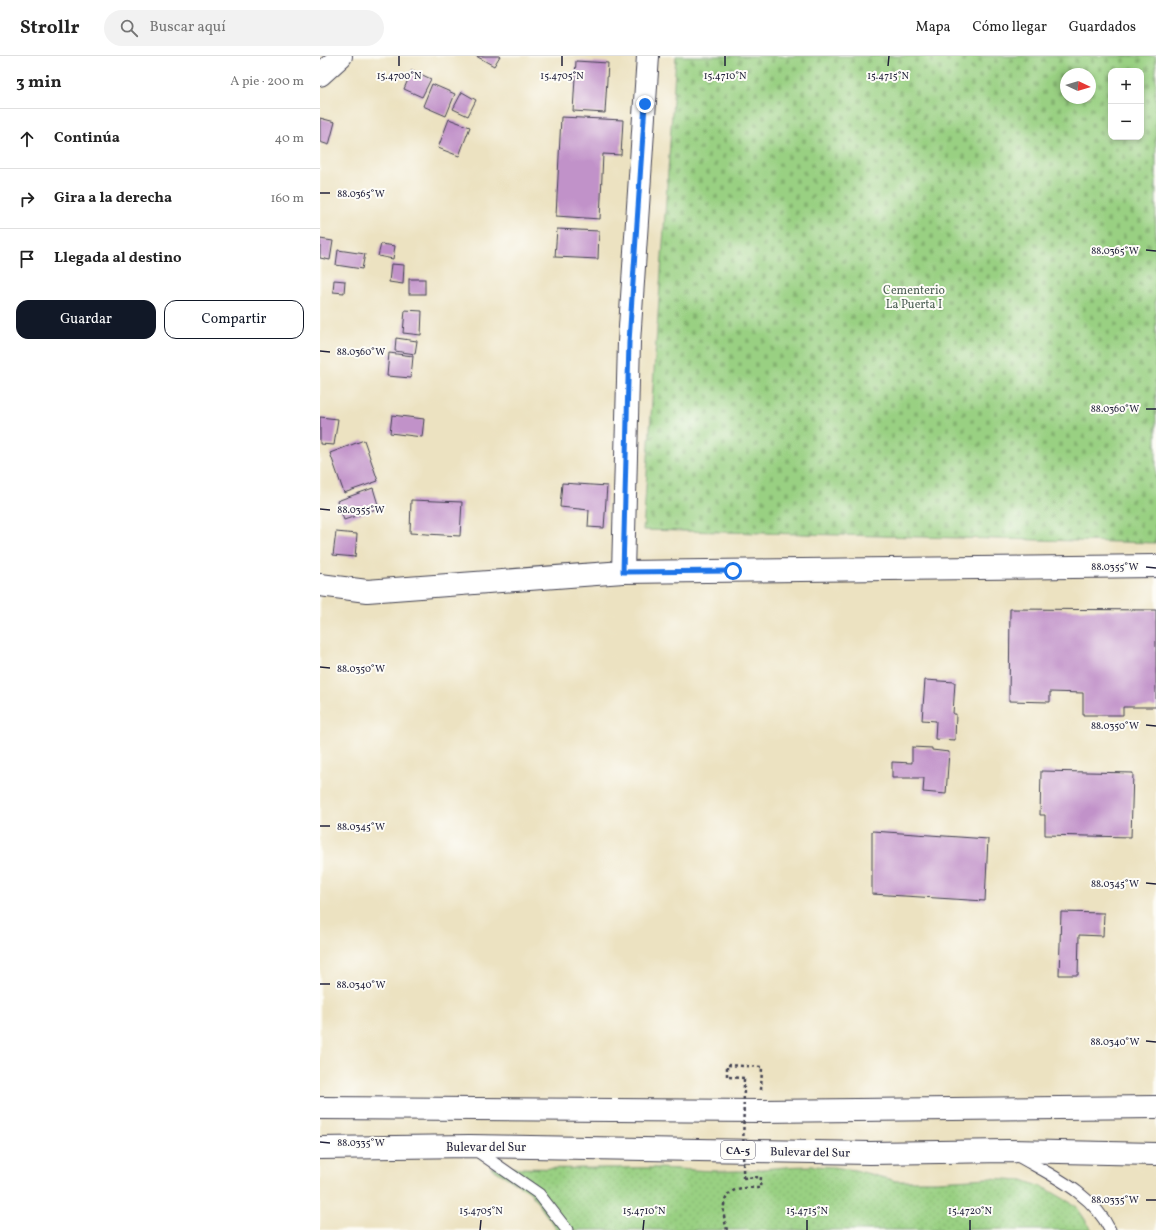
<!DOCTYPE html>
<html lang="es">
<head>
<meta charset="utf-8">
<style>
	:root { --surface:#fff; --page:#f2f2f2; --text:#222; --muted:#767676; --line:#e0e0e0; --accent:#111827 }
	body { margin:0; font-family:Vollkorn,serif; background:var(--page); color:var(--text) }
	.controls { position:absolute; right:12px; top:12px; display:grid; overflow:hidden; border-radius:8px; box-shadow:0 2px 6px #0003 }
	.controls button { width:36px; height:36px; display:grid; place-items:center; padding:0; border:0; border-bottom:1px solid var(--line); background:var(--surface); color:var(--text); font:20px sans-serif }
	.compass { position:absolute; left:740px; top:12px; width:36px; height:36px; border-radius:50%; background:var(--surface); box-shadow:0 2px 6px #0003; rotate:94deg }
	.stop { position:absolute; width:12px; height:12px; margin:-9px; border:3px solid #1a73e8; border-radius:50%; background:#fff }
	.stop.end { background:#1a73e8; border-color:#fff; box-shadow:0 1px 4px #0008 }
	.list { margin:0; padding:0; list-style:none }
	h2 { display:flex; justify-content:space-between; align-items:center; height:52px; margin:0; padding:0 16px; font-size:17px }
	h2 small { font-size:13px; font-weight:400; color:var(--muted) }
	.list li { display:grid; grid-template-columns:26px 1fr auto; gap:12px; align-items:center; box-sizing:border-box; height:60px; padding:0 16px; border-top:1px solid var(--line) }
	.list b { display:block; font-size:15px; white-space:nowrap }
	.list em { font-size:13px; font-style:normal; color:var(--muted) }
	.actions { display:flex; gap:8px; padding:12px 16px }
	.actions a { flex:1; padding:9px 0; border:1px solid var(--accent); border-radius:12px; text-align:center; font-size:14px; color:var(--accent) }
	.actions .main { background:var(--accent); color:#fff }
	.icon { flex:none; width:22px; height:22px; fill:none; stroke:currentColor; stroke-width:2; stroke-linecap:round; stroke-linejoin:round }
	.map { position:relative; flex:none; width:836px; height:1174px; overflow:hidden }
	header { display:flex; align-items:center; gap:24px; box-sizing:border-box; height:56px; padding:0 20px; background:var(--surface); border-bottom:1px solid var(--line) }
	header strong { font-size:19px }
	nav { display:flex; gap:22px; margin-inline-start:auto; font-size:14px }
	.search { width:280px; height:36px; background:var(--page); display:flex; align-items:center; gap:10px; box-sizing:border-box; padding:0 14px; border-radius:22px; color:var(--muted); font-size:15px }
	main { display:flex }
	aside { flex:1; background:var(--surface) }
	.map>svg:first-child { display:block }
</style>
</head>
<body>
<header>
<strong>Strollr</strong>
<div class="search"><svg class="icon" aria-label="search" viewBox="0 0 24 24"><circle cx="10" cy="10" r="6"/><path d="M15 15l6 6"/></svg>Buscar aquí</div>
<nav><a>Mapa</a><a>Cómo llegar</a><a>Guardados</a></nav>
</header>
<main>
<aside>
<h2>3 min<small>A pie · 200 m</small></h2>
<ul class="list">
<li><svg class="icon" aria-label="ahead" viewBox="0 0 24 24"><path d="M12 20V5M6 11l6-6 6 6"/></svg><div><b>Continúa</b></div><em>40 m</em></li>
<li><svg class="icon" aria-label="right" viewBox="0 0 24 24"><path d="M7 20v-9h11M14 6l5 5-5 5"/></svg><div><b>Gira a la derecha</b></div><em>160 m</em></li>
<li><svg class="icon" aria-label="arrive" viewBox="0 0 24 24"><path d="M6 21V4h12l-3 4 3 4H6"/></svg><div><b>Llegada al destino</b></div></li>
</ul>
<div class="actions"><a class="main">Guardar</a><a>Compartir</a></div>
</aside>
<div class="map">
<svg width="836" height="1174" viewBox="0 0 836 1174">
	<defs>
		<pattern id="cemetery-stones" width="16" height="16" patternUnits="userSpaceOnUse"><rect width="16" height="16" fill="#99d082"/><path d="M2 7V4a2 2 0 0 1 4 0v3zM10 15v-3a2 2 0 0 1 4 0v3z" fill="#84b271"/></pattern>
		<pattern id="park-dots" width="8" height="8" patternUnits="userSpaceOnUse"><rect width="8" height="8" fill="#99d082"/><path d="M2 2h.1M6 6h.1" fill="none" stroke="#84b271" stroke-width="1.8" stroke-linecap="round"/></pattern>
	</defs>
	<rect width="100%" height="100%" fill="#fdfcf7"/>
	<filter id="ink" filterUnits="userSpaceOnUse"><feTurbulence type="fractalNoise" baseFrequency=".025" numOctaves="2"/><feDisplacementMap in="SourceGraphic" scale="8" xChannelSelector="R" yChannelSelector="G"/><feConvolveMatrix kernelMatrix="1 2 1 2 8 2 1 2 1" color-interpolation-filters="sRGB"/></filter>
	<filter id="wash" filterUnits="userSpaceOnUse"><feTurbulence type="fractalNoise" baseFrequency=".012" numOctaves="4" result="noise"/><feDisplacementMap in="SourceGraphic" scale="16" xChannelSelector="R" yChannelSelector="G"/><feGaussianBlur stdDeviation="0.9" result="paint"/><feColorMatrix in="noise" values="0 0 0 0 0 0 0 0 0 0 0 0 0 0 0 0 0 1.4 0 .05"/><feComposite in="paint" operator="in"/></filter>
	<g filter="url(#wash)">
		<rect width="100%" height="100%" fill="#ece2c1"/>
		<path fill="url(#cemetery-stones)" stroke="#5e795e" fill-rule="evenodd" d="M356 0H836V487L323 474ZM791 15H821V81H791ZM746 18H770V42H746Z"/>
		<path fill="url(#park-dots)" stroke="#5e795e" d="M493 1110 513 1111 535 1114 576 1125H617L668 1122 703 1124 727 1133 756 1150 772 1174H683L682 1173 620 1174H237L210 1136 170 1111C226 1114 282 1111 338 1112 365 1113 392 1116 420 1115 444 1113 468 1110 493 1110Z"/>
		<g id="blocks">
			<g fill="#c192c9">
				<polygon points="156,0 180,0 174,10"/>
				<polygon points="256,5 288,7 285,57 253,55"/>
				<polygon points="92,14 111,23 102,41 84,33"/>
				<polygon points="112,28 135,38 126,60 103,50"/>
				<polygon points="142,36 156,44 148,60 133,53"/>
				<polygon points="241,61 303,64 301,99 283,98 280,163 236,160"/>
				<polygon points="0,62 15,66 9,89 0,86"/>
				<polygon points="129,63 150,71 139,100 118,92"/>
				<polygon points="237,173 279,175 278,203 235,201"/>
				<polygon points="0,183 13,185 10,204 0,202"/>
				<polygon points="61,188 75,190 73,203 58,200"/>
				<polygon points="18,194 45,198 42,213 16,209"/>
				<polygon points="71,208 84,209 83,228 69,226"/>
				<rect x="89" y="223" width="16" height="15"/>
				<polygon points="14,224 25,225 24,237 13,236"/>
				<polygon points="85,254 102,255 101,279 83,277"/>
				<polygon points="76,282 97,285 95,298 75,295"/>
				<polygon points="69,297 93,300 91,322 67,320"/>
				<polygon points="72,359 104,363 102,381 70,377"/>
				<polygon points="0,361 18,363 14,389 0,388"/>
				<polygon points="44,384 58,425 24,437 10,397"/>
				<polygon points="242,427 287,430 284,472 268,471 269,454 240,451"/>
				<polygon points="53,432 59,452 24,464 17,445"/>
				<polygon points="91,444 142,446 140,480 90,477"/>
				<polygon points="16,476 37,478 35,501 13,499"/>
				<polygon points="690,553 836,554 836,651 803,651 803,659 763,659 763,637 730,636 730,646 689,645"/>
				<polygon points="605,624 635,626 633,658 636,658 635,684 615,683 616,665 602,664"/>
				<polygon points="592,691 612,692 612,694 629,696 626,738 603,736 604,722 572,722 572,706 592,707"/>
				<polygon points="721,715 813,717 811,781 725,779 725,759 720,759"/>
				<polygon points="552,775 668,783 665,845 552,838"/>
				<polygon points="741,856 784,857 783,880 759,879 758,919 739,919"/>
			</g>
		</g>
	</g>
	<g filter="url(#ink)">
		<use href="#blocks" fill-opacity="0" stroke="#403f4f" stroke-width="1"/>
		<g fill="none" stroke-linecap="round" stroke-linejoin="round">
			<defs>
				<g id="lane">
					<polyline points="154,1093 219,1138 247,1174"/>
					<path d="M696 1099C730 1119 772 1136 790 1174"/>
				</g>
				<g id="street">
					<polyline points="0,19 21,0"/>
					<polyline points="303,516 309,286 328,0"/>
					<polyline points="0,529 47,535 303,516 836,510"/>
				</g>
				<g id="highway">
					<polyline points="0,1052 441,1055 836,1051"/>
					<polyline points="0,1092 150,1090 550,1097 688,1095 836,1098"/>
				</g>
			</defs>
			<use href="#lane" stroke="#403f4f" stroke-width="13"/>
			<use href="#street" stroke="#403f4f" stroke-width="24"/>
			<use href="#highway" stroke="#403f4f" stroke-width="24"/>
			<g stroke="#403f4f" stroke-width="2.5" stroke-dasharray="3 3" stroke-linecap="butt">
				<polyline points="424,1022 407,1021 407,1009 442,1011 441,1034"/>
				<path d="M407 1174C403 1160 399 1138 418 1133 425 1131 433 1132 440 1132L441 1121 423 1122"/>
			</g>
			<use href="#lane" stroke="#fff" stroke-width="11"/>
			<use href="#street" stroke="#fff" stroke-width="22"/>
			<use href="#highway" stroke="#fff" stroke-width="22"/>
			<polyline stroke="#403f4f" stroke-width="2.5" stroke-dasharray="3 3" stroke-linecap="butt" points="423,1122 424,1022"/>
		</g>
	</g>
	<g fill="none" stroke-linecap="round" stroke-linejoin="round" filter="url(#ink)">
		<polyline stroke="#1a73e8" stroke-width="5" points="325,48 309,286 303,516 413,515"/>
	</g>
	<path fill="none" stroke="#22223b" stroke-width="1.5" d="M79 10V0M242 10V0M405 10V0M568 10 569 0M0 137H10M826 194 836 195M0 295 10 296M826 353H836M0 453 10 454M826 511 836 512M0 611 10 612M826 669 836 670M0 770H10M826 827 836 828M0 928H10M826 985 836 986M0 1086 10 1087M826 1144H836M160 1174 161 1164M323 1174 324 1164M487 1174V1164M650 1174V1164"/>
	<g text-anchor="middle" stroke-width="4" stroke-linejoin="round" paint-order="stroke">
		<rect fill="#fdfcf7" stroke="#646373" stroke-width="1" x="401" y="1085" width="34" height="18" rx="3"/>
		<g font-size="11" font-weight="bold" fill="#22223b">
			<text x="418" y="1098">CA-5</text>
		</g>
		<g font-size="12" fill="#4c5f54" stroke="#fdfcf7">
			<text x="594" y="238">Cementerio<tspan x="594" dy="14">La Puerta I</tspan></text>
		</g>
		<g font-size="12" fill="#22223b" stroke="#fdfcf7">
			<text x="166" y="1095">Bulevar del Sur</text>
			<text transform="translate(490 1096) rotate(1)" y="4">Bulevar del Sur</text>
		</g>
	</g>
	<g font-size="10" text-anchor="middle" fill="#22223b" stroke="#fdfcf7" stroke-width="4" stroke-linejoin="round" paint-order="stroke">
		<text x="79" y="23">15.4700°N</text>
		<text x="242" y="23">15.4705°N</text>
		<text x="405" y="23">15.4710°N</text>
		<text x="568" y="23">15.4715°N</text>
		<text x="41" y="141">88.0365°W</text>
		<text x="795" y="198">88.0365°W</text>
		<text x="41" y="299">88.0360°W</text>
		<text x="795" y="356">88.0360°W</text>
		<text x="41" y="457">88.0355°W</text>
		<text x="795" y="514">88.0355°W</text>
		<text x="41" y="616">88.0350°W</text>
		<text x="795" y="673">88.0350°W</text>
		<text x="41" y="774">88.0345°W</text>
		<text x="795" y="831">88.0345°W</text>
		<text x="41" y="932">88.0340°W</text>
		<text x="795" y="989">88.0340°W</text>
		<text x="41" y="1090">88.0335°W</text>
		<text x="795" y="1147">88.0335°W</text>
		<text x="161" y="1158">15.4705°N</text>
		<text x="324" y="1158">15.4710°N</text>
		<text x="487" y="1158">15.4715°N</text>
		<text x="650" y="1158">15.4720°N</text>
	</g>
</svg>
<div class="controls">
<button>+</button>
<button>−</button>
</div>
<svg class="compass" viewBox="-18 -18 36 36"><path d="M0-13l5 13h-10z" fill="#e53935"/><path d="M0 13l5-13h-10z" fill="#767676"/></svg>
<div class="stop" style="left:413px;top:515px"></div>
<div class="stop end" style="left:325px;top:48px"></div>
</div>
</main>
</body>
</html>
